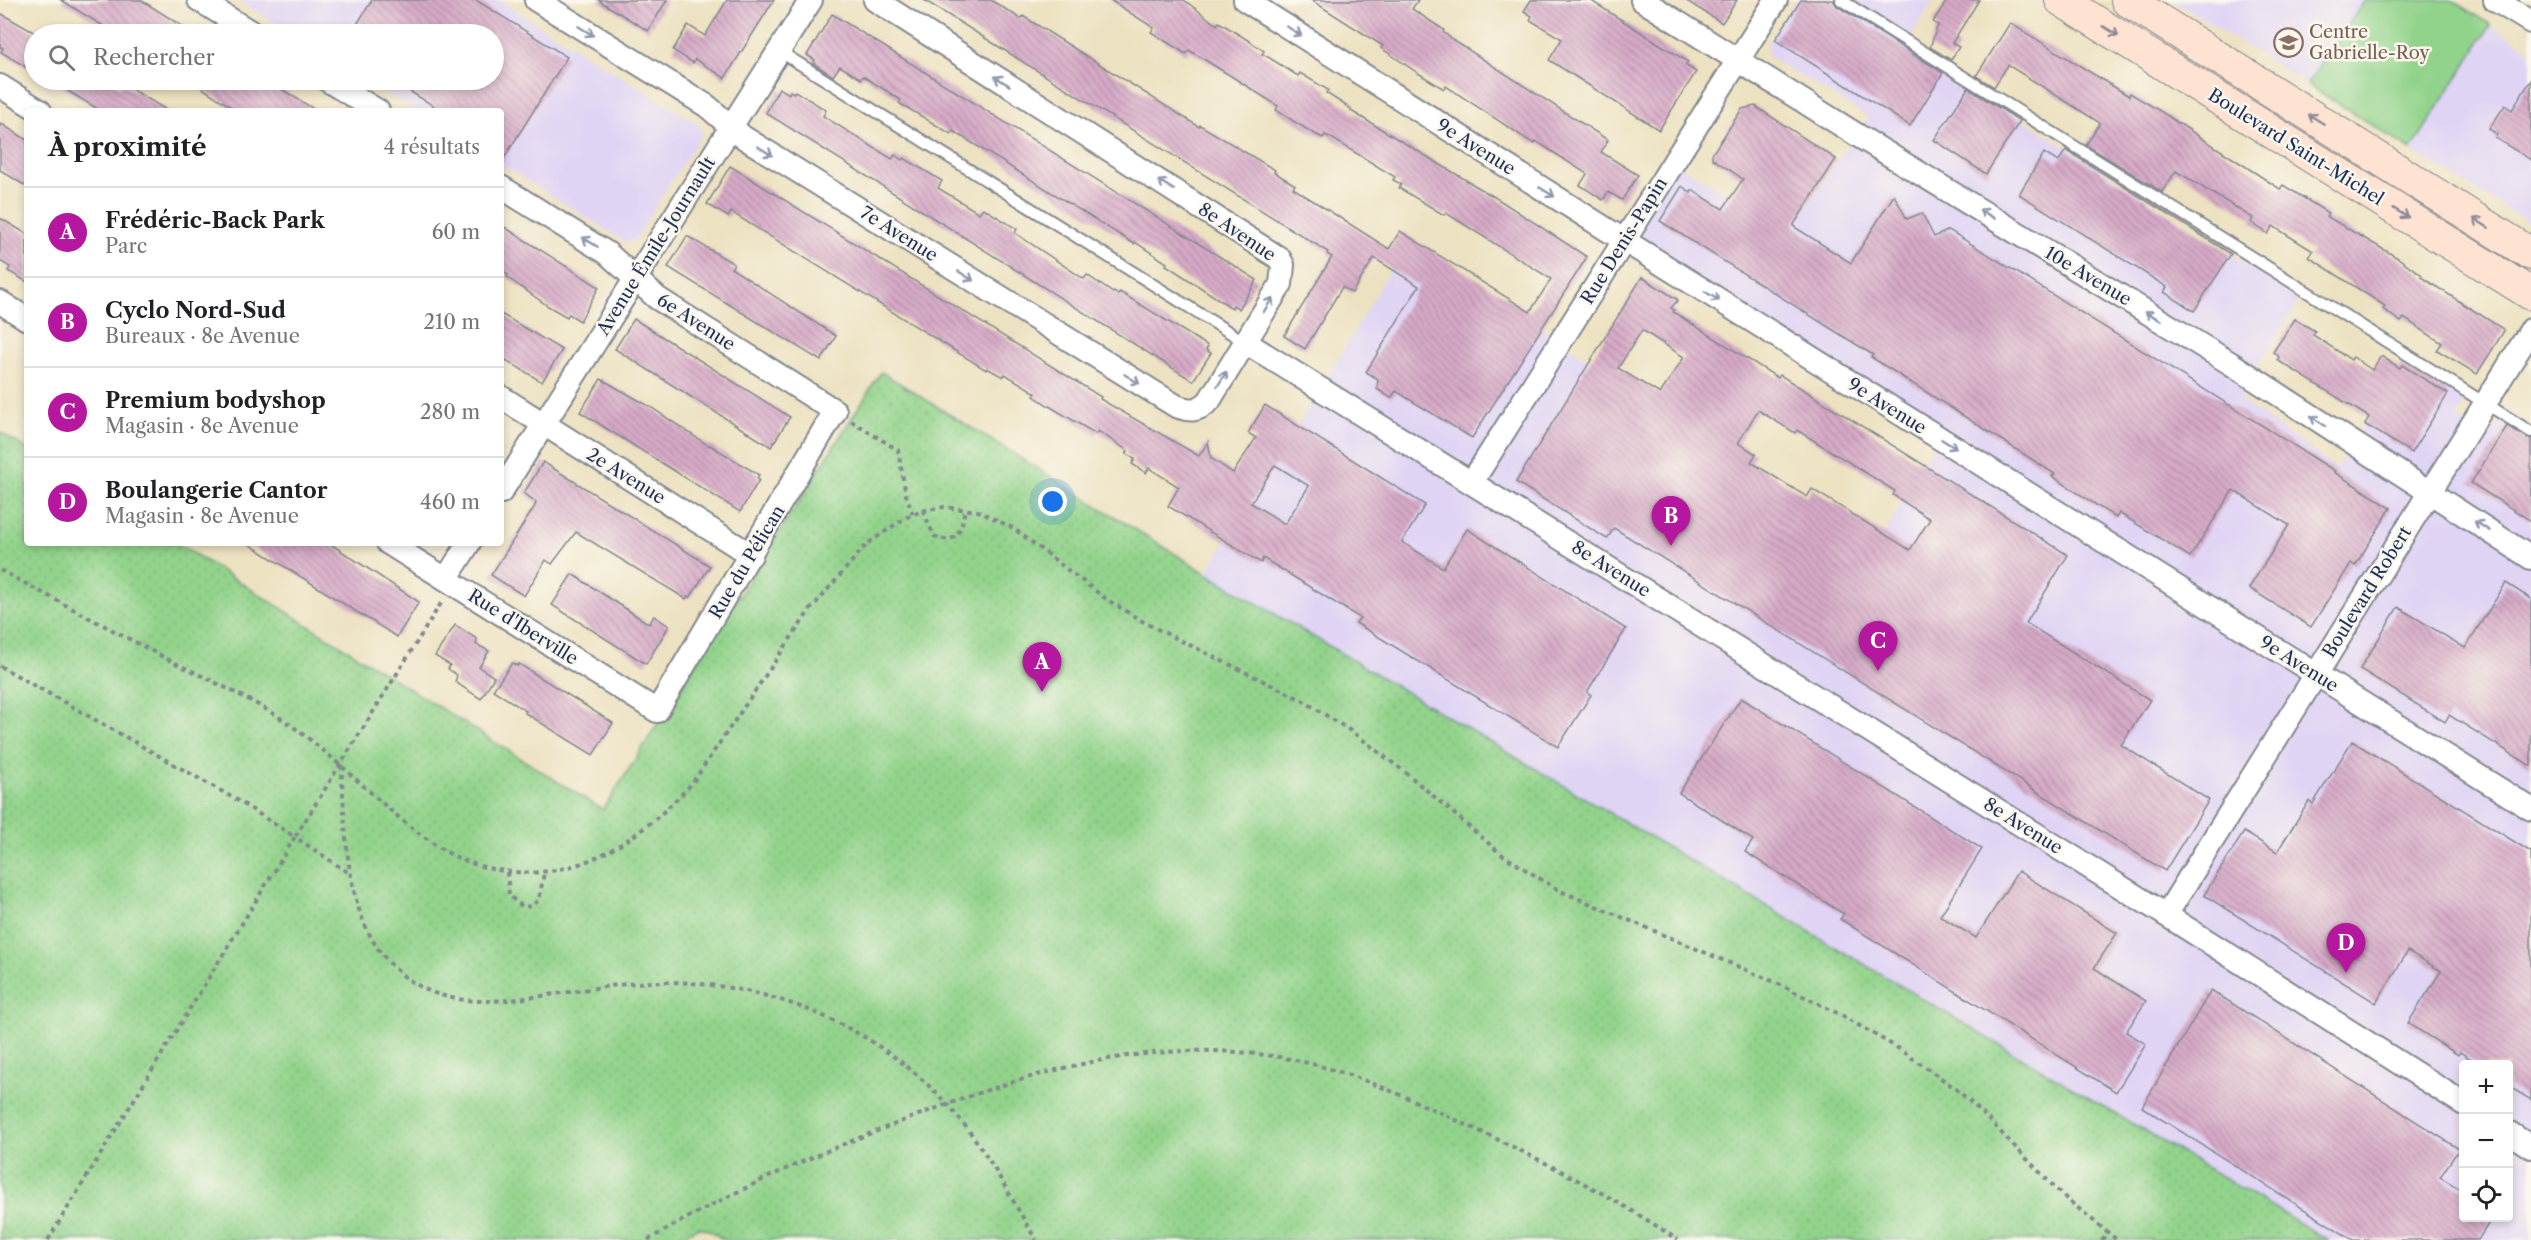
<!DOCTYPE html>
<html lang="fr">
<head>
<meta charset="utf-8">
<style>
	:root { --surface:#fff; --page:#f6f6f6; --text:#202124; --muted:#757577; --line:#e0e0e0; --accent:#b5179e }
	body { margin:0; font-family:"Libre Caslon Text",serif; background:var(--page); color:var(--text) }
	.controls { position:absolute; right:18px; bottom:18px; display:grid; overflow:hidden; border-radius:6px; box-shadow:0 3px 9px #0003 }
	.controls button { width:54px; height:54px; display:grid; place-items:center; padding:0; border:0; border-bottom:2px solid var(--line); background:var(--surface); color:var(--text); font:30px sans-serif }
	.you { position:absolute; left:1053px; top:502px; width:21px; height:21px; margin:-15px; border:4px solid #fff; border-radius:50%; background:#1a73e8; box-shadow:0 0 0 9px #1a73e833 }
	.badge { display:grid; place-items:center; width:39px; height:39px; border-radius:50%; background:var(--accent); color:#fff; font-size:20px; font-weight:700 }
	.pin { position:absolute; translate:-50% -50px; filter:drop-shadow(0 2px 3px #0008) }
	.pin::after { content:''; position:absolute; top:32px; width:21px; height:18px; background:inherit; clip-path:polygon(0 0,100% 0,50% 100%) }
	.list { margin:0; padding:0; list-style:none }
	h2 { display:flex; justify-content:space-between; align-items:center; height:78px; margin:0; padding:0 24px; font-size:26px }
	h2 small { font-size:20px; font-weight:400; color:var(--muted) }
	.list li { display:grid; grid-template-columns:39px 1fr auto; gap:18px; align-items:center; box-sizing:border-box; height:90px; padding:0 24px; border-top:2px solid var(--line) }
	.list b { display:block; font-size:22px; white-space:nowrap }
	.list p { margin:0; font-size:20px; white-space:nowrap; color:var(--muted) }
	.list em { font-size:20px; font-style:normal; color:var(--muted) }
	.icon { flex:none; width:33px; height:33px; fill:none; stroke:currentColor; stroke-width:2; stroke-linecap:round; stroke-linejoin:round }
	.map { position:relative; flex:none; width:2531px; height:1240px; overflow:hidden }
	.search { position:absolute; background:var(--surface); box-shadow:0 3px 9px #0003; left:24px; top:24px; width:480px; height:66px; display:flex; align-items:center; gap:15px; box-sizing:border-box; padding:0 21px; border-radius:33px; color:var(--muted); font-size:22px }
	.panel { position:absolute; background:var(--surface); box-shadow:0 3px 9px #0003; left:24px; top:108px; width:480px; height:438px; border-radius:6px }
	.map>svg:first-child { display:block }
</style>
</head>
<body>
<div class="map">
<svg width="2531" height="1240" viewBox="0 0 2531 1240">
	<defs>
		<pattern id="park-dots" width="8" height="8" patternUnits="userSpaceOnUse" patternTransform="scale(1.5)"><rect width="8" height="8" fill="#92d38b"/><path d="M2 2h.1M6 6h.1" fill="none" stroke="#7db57a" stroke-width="1.8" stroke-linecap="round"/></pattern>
		<pattern id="building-back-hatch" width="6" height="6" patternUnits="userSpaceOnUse" patternTransform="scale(1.5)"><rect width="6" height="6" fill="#d7aac7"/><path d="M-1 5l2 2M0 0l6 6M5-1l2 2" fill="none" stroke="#ae8ba5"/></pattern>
	</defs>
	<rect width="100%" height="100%" fill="#fbf7ec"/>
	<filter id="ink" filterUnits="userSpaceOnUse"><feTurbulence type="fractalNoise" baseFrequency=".0167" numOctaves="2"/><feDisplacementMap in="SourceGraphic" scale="12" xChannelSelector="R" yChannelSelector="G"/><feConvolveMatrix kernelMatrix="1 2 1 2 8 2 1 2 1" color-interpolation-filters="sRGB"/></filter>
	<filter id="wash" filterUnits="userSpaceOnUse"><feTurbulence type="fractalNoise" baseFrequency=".008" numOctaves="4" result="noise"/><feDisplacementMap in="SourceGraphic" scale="24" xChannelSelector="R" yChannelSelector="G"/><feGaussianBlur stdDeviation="1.35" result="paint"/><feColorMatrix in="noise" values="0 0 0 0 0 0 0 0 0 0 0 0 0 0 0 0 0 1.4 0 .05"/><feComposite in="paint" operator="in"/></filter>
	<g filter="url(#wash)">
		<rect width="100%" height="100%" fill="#ece1c0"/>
		<g fill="#e0d4f4" fill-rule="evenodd">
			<polygon points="238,0 498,0 701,126 703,132 634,240 627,243 501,164 501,111 416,111 365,80 494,80 494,34 293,34"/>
			<path d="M1796 0H1934L1906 44 2300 299 2259 364 2240 400 2336 468 2405 360 2466 400 2456 418 2490 436 2501 418 2531 437V1240H2328L1206 573 1320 390 1406 243 1879 544 1938 437 1624 241 1673 161 1789 232 1868 117 1769 57 1767 45ZM2464 1064H2508V1218H2464Z"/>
			<polygon points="2173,0 2365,0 2307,84"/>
			<polygon points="2491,25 2531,51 2531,224 2411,150"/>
		</g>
		<polygon fill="url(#park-dots)" stroke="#568174" stroke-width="1.5" points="881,372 1206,573 2328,1240 724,1240 707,1229 698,1227 674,1240 0,1240 0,432 27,449 27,543 177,543 603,810"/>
		<polygon fill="#92d38b" stroke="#568174" stroke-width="1.5" points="2365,0 2451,0 2491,25 2411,150 2307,84"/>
		<g id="blocks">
			<g fill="url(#building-back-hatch)" fill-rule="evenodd">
				<polygon points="61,0 141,0 195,34 116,34"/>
				<polygon points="372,0 476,0 567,57 501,163 501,111 442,111 391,80 494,80 494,34 351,34"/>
				<polygon points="598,0 667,0 648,31"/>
				<polygon points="727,0 774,0 725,78 695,59 693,63 673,50 688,25 705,36"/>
				<polygon points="924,0 991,0 1021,19 1023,16 1199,127 1200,125 1275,170 1274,172 1295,185 1293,188 1389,249 1400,231 1530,312 1551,279 1446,213 1444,215 1399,188 1401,184 1393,180 1395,177 1333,139 1325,135 1323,138 1311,132 1276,110 1278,106 1231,76 1189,50 1186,54 1151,32 1154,28 1110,0 1184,0 1217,25 1219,22 1246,39 1264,51 1262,54 1268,57 1298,76 1300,73 1328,90 1326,93 1351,109 1351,111 1501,201 1587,257 1472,438 1396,391 1391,398 1377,389 1378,379 1366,372 1419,286 1374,258 1352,293 1342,287 1305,349 1284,336 1332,257 1327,254 1328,252"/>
				<polygon points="1311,0 1418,0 1412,9 1444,30 1443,32 1453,40 1608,140 1601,152 1638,175 1622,200 1608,192 1603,200 1580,185 1587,174 1536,141 1534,144 1446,86 1444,89 1418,73 1381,48 1383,46"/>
				<polygon points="1531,0 1590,0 1688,62 1685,65 1696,72 1659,130 1549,60 1562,39 1530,20 1532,16 1524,11"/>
				<polygon points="1685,0 1737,0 1722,23"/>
				<polygon points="1801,0 1833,0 1837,6 1943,73 1910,126 1775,40"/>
				<polygon points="1947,0 1979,0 1952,43 1959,47 1951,60 1930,47 1938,25 1933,22"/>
				<polygon points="0,13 37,34 34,34 34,72 1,52 3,48 0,47"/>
				<polygon points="832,14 1257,280 1239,309 1233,305 1232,308 1166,265 1167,263 1135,242 1134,244 953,131 951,134 899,103 901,100 863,76 861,79 840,66 833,76 813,63 815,60 807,55"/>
				<polygon points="2010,23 2129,96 2130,93 2160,111 2274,185 2280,189 2283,185 2328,213 2326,216 2398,258 2422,275 2421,277 2503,329 2504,331 2477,374 2437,350 2442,343 2404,318 2401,322 2383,309 2385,306 2309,257 2313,251 2273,226 2268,234 2251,222 2253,218 2176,171 2162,192 2086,145 2100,123 2008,65 1994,87 1976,76"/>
				<polygon points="50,80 108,80 120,87 122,84 135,91 168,111 101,111"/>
				<polygon points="190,80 267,80 317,111 237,111"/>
				<polygon points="2531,80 2531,160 2495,138 2497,134 2489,129 2505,105 2512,110"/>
				<polygon points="779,88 789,94 790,91 794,93 795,91 826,110 823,116 892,159 895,155 902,160 904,158 942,181 938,188 979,213 983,208 1017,229 1015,233 1084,279 1087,275 1113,293 1114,292 1118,295 1120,292 1208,346 1206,350 1211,353 1193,381 766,113"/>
				<polygon points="1968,88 2020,121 1986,174 1934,140"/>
				<polygon points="1755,106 1836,159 1793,226 1851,263 1894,195 1907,219 1922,213 1934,237 1949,230 2335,471 2334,472 2391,508 2355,566 2351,563 2311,627 2249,588 2289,525 2233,490 2190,557 2119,513 2116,518 2052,476 2055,474 1871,357 1873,355 1660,221 1682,186 1691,193 1692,190 1723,209 1743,179 1712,158 1712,154 1742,109"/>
				<polygon points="0,123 27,140 27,187 0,170"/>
				<polygon points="2066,150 2231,254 2194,311 2164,292 2167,287 2019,194 2044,153 2058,162"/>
				<path d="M730 166 1101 397 1100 399 1199 456 1208 442 1211 458 1233 473 1256 438 1248 433 1265 405 1425 505 1402 542 1443 568 1467 529 1626 629 1587 692 1591 695 1558 747 1356 623 1360 618 1263 558 1261 563 1168 506 1179 487 1149 468 1146 473 1132 464 1135 459 1126 454 1128 451 1098 431 1096 434 1049 406 1034 396 1036 393 1005 374 1003 377 987 368 986 370 731 212 728 217 707 204ZM1275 465 1309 486 1285 524 1251 503Z"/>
				<polygon points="0,218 27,234 27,282 8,271 10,267 0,261"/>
				<polygon points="501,225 599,287 580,321 569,314 567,317 548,306 507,277 508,275 501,270"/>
				<polygon points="687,236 734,264 731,268 836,336 821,361 668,267"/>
				<path d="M1642 277 1678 300 1671 308 1674 310 1673 312 1778 378 1780 375 2068 555 2026 623 2150 700 2121 745 2209 800 2165 871 1614 528 1607 539 1516 482ZM1642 330 1684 357 1660 394 1618 368ZM1758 410 1795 433 1797 430 1895 491 1893 495 1930 519 1910 550 1812 489 1807 497 1751 462 1756 454 1738 443Z"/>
				<polygon points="501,314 562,350 542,382 501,357"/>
				<polygon points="634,319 790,417 771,447 615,349"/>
				<polygon points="2295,319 2315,331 2313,335 2351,360 2353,357 2372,370 2381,356 2400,368 2402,365 2448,394 2411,453 2365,424 2369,417 2277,360 2279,357 2273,352"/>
				<polygon points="601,379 649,406 709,446 710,445 759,475 757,478 759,480 740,512 580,412"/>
				<polygon points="2507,426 2531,439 2531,521 2471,483"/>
				<polygon points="543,462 710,566 690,598 688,596 686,599 576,532 552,564 546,560 524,596 491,575 535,506 536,502 524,493"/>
				<polygon points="247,543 323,543 326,545 329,543 419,602 397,637"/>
				<polygon points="572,574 649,624 654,616 669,626 646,664 552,605"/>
				<polygon points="2506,583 2531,599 2531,766 2449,715 2445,722 2360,669 2398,607 2465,648"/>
				<polygon points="455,625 477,639 476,644 489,651 479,667 494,677 481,699 455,682 457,675 448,669 450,665 435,656"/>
				<polygon points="512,663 517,666 519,664 613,723 593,755 525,713 526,711 493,690"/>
				<polygon points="1741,698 1982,849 1940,916 1976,938 2018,871 2117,933 2094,968 2146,1001 2126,1032 2146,1044 2116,1092 1840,919 1844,914 1745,852 1753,840 1679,793"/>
				<polygon points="2352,741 2531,852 2531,1100 2508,1086 2508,1065 2480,1065 2460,1052 2458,1055 2408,1023 2441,971 2408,951 2376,1003 2204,895 2244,832 2277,852 2309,801 2313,804"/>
				<polygon points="2211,990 2459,1149 2440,1177 2463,1191 2463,1218 2492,1218 2478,1240 2353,1240 2142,1107"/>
			</g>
		</g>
	</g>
	<g filter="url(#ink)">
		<use href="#blocks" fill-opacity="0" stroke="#84888f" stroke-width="1.5"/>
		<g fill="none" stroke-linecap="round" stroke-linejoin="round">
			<defs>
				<g id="lane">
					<polyline points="1841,0 2531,432"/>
					<polyline points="779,51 1245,342"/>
				</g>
				<g id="street">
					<polyline points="199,0 254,34"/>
					<path d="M536 0 707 106 743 137 1176 406C1190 411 1197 412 1209 401L1281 284 1283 265 1279 258 875 0"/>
					<polyline points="1245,0 1606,229 2531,809"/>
					<polyline points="1642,0 1857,135 2230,363 2531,558"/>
					<polyline points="2495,0 2531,22"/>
					<polyline points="327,80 378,111"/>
					<polyline points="0,86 40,111"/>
					<polyline points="0,302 27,319"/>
					<polyline points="1245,342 2166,915 2464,1104"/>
					<polyline points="501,397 751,555"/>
					<polyline points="1472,482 1776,0"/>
					<polyline points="501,492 811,0"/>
					<polyline points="388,543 657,711 835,411 657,298 607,253 501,187"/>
					<polyline points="446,579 469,543"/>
					<polyline points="2166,915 2531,330"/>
					<polyline points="2508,1132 2531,1147"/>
				</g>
				<g id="secondary">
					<polyline points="2061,0 2531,294"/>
					<polyline points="2127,0 2531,254"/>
				</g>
			</defs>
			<use href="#lane" stroke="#84888f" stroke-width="14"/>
			<use href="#street" stroke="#84888f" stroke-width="26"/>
			<use href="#secondary" stroke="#84888f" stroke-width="34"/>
			<g stroke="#84888f" stroke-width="4" stroke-dasharray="4.5 4.5" stroke-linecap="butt">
				<polyline points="851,421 898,450 906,495 913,514"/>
				<path d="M923 511 934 536C959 547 961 529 965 509"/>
				<path d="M0 570C56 600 112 630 169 660 204 677 240 694 274 714 335 752 380 809 440 848 457 859 479 867 499 870 578 884 642 838 693 782L810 610 867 544 905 518 921 511 944 507 978 511 1013 528 1106 599 1147 624 1302 700 1354 733 1410 776 1501 854 1558 890 1779 984 1841 1015 1901 1050 1955 1088 1978 1109 2062 1195 2117 1240"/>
				<polyline points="0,666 237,800 295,837 443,600"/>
				<path d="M341 765C347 834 342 923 399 972 446 1013 505 1001 562 993 592 989 623 983 654 982 777 980 899 1034 972 1135 996 1168 1015 1205 1036 1240"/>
				<polyline points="507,872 509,896 523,907 531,906 539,900 544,873"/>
				<polyline points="48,1240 295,837 352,875"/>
				<path d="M648 1240C727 1194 810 1156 895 1124 1023 1074 1146 1034 1285 1058 1345 1069 1403 1095 1458 1121 1534 1156 1608 1193 1678 1240"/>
				<polyline points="2102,1240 2107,1233"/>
			</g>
			<use href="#lane" stroke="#fff" stroke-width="10"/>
			<use href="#street" stroke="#fff" stroke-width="22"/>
			<use href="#secondary" stroke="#fee3d2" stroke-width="32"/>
		</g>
		<defs><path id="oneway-shaft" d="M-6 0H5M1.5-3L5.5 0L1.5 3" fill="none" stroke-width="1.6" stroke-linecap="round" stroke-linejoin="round" transform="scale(1.5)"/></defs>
		<g stroke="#8d97ae">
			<use href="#oneway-shaft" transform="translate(586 31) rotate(32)"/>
			<use href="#oneway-shaft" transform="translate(1294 31) rotate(32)"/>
			<use href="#oneway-shaft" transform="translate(1002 81) rotate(-148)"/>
			<use href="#oneway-shaft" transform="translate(765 151) rotate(32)"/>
			<use href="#oneway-shaft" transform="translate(1166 185) rotate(-148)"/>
			<use href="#oneway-shaft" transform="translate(1547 192) rotate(32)"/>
			<use href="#oneway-shaft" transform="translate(1987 214) rotate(-149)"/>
			<use href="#oneway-shaft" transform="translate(590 242) rotate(-148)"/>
			<use href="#oneway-shaft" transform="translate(966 276) rotate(32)"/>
			<use href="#oneway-shaft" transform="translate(1712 296) rotate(32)"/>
			<use href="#oneway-shaft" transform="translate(1268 305) rotate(-58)"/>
			<use href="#oneway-shaft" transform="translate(2153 316) rotate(-149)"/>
			<use href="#oneway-shaft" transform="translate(1132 379) rotate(32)"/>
			<use href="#oneway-shaft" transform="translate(1222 379) rotate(-59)"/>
			<use href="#oneway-shaft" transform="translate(2318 421) rotate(-147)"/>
			<use href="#oneway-shaft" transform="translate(1949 444) rotate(32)"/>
			<use href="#oneway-shaft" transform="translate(2482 526) rotate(-148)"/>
		</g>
		<g stroke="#8c8998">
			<use href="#oneway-shaft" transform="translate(2111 31) rotate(32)"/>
			<use href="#oneway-shaft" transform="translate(2316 119) rotate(-148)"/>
			<use href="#oneway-shaft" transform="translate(2401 213) rotate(32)"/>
			<use href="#oneway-shaft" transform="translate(2481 223) rotate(-148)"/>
		</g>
	</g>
	<defs>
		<symbol id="school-ring" viewBox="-11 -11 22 22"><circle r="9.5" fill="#fbf7ec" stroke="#8d6e63" stroke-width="1.5"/><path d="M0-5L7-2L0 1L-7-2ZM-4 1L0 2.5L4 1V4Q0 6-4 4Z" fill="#8d6e63"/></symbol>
	</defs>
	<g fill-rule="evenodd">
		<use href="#school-ring" x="2272" y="26" width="33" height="33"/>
	</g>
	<g text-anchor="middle" stroke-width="5" stroke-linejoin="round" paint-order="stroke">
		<g font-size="18" fill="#785e54" stroke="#fbf7ec" text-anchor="start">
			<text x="2309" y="38">Centre<tspan x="2309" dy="21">Gabrielle-Roy</tspan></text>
		</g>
		<g font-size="18" fill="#1b2f5e" stroke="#fbf7ec">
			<text transform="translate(1476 147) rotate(32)" y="6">9e Avenue</text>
			<text transform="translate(2296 147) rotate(32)" y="6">Boulevard Saint-Michel</text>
			<text transform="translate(1237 232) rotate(34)" y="6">8e Avenue</text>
			<text transform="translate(899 234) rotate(32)" y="6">7e Avenue</text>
			<text transform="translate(1624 241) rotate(-58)" y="6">Rue Denis-Papin</text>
			<text transform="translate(656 246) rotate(-58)" y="6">Avenue Émile-Journault</text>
			<text transform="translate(2088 276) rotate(31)" y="6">10e Avenue</text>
			<text transform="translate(696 322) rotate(33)" y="6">6e Avenue</text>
			<text transform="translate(1887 406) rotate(32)" y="6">9e Avenue</text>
			<text transform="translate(626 476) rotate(32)" y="6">2e Avenue</text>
			<text transform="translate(747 562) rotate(-59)" y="6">Rue du Pélican</text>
			<text transform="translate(1611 569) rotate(32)" y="6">8e Avenue</text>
			<text transform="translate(2367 592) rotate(-58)" y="6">Boulevard Robert</text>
			<text transform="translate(523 627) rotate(32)" y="6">Rue d'Iberville</text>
			<text transform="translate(2299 664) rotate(32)" y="6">9e Avenue</text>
			<text transform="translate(2023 826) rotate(32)" y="6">8e Avenue</text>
		</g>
	</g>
</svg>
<div class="controls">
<button>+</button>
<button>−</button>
<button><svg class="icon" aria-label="locate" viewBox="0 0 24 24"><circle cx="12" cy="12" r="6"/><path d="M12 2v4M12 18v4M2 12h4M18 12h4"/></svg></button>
</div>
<div class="you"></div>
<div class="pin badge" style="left:1042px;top:692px">A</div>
<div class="pin badge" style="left:1671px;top:546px">B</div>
<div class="pin badge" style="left:1878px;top:671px">C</div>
<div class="pin badge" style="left:2346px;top:973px">D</div>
<div class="search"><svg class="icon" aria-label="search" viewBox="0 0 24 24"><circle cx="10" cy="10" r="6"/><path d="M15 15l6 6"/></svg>Rechercher</div>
<section class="panel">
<h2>À proximité<small>4 résultats</small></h2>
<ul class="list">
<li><span class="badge">A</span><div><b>Frédéric-Back Park</b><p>Parc</p></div><em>60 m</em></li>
<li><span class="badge">B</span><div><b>Cyclo Nord-Sud</b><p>Bureaux · 8e Avenue</p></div><em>210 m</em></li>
<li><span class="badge">C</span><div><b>Premium bodyshop</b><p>Magasin · 8e Avenue</p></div><em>280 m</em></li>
<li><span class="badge">D</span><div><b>Boulangerie Cantor</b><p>Magasin · 8e Avenue</p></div><em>460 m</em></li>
</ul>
</section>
</div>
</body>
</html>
